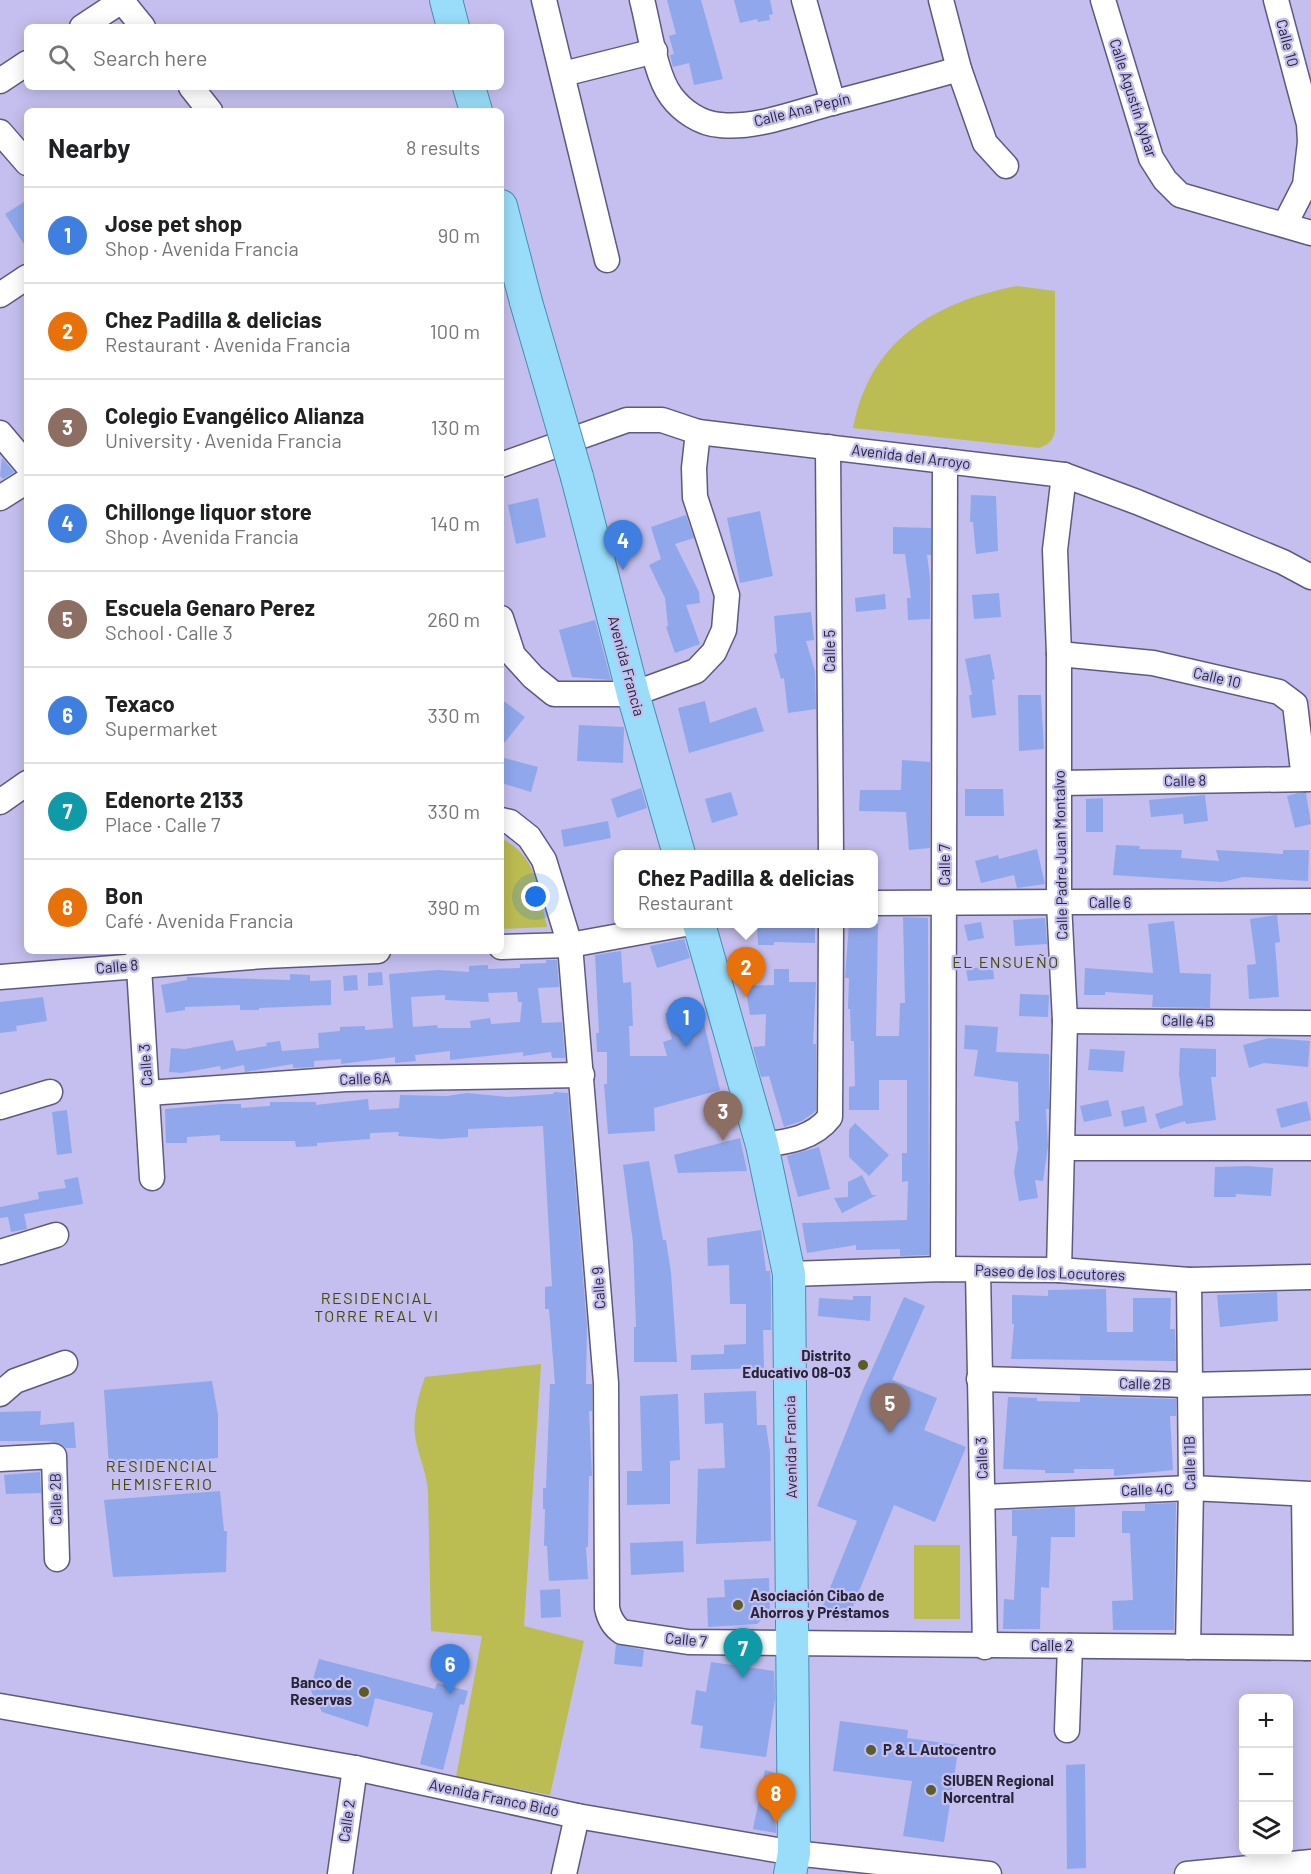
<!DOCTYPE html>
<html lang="en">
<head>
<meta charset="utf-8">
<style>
	:root { --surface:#fff; --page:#f6f6f6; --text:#202124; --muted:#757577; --line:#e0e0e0; --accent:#5c5c29 }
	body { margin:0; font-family:Barlow,sans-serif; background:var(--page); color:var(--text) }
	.controls { position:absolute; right:18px; bottom:18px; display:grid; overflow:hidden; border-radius:9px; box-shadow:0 3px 15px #0003 }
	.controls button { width:54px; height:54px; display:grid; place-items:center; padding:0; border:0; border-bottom:2px solid var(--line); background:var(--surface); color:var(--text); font:30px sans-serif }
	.you { position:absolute; left:536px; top:897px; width:21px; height:21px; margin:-15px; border:4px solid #fff; border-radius:50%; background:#1a73e8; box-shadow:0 0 0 9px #1a73e833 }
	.badge { display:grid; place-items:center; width:39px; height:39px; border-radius:50%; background:var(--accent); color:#fff; font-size:20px; font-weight:700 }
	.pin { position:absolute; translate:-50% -50px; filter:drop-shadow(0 2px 3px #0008) }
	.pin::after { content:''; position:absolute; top:32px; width:21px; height:18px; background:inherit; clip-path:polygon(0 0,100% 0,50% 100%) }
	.popup { position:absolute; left:614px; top:850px; width:264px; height:78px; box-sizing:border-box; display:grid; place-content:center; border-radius:9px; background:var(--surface); filter:drop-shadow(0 2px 4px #0005); font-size:20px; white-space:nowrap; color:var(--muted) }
	.popup b { font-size:22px; color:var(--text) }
	.popup::after { content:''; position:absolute; left:50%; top:100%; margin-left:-12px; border:12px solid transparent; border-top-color:var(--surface) }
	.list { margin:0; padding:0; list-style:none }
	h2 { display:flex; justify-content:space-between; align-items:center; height:78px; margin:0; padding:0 24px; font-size:26px }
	h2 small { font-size:20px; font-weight:400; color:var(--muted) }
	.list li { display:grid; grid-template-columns:39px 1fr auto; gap:18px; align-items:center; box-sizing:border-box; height:96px; padding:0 24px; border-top:2px solid var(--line) }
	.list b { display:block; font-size:22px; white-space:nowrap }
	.list p { margin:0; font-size:20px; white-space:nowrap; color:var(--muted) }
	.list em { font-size:20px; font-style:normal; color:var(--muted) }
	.icon { flex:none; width:33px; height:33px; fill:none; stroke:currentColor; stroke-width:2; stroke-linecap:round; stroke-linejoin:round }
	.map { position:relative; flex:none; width:1311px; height:1874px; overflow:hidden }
	.search { position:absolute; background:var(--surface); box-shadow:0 3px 15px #0003; left:24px; top:24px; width:480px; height:66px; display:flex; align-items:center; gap:15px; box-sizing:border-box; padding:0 21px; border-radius:9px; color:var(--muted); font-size:22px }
	.panel { position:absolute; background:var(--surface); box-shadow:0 3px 15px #0003; left:24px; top:108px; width:480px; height:846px; border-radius:9px }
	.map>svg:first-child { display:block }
</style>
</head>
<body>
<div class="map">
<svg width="1311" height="1874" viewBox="0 0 1311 1874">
	<rect width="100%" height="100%" fill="#c4bfee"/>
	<g fill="#bbbc51">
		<path d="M1017 286 1055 291V431C1053 441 1049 444 1039 448L853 428C869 341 934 302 1017 286Z"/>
		<path d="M501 838C538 857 538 890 547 927L501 929Z"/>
		<path d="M541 1364 524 1626 584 1641 550 1795 456 1777 482 1636 431 1631 428 1492C427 1475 421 1462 417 1446 411 1423 417 1400 425 1377Z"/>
		<rect x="914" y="1545" width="46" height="74"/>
	</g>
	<g fill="#90a7eb" fill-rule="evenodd">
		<polygon points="667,0 701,0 723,79 694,85 689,63 673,67 670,55 674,54 669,36 676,34"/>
		<polygon points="734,0 770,0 773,14 769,15 770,20 758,22 757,19 740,23"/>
		<polygon points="27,200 27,249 5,214"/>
		<polygon points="2,458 14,472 3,479 0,476"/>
		<polygon points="971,495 996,496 998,551 976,554 973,522 970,522"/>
		<polygon points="538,498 546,537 516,544 508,505"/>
		<polygon points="760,511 773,576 740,583 727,518"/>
		<polygon points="686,515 694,538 675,544 699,592 700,603 686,605 700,644 675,653 666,627 668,626 665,598 649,565 661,559 651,527"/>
		<polygon points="893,527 931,528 931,555 927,555 930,578 930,619 908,620 907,598 911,598 905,554 893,554"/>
		<polygon points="999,593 1001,617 974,619 972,595"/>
		<polygon points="885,594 886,609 856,612 855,598"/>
		<polygon points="811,612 814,640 806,641 815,671 816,709 788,713 784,678 781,679 774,654 777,653 774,616"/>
		<polygon points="595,620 611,680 572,677 559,630"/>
		<polygon points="990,654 995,679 992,680 996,715 972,718 969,695 972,695 965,659"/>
		<polygon points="1018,695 1041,695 1044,749 1019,751"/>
		<polygon points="501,699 525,717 501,747"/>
		<polygon points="705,701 710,723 756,707 764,731 689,753 678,708"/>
		<polygon points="579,725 624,727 623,763 577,761"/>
		<polygon points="501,757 538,767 531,792 501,783"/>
		<polygon points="902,760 930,762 930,848 909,850 906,812 859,811 860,790 901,790"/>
		<polygon points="641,788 647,808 617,818 611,799"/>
		<polygon points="965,789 1003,789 1004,816 965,816"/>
		<polygon points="731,792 738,815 712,823 705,799"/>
		<polygon points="1298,793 1306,793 1311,824 1295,828 1287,796"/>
		<polygon points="1205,795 1208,821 1184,824 1183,814 1151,817 1149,800"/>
		<polygon points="1103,798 1103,832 1086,832 1086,799"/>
		<polygon points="608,821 611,838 564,847 561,830"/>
		<polygon points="1116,845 1140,846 1139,849 1182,850 1181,858 1219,861 1216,850 1283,854 1283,850 1309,850 1308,881 1243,877 1222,882 1113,875"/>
		<polygon points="1037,849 1045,884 1017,888 1014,875 981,883 975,861 998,855 999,859"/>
		<polygon points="1277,915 1280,942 1275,943 1279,997 1249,999 1247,965 1256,964 1250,919"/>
		<polygon points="903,917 928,918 929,1255 900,1256 900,1249 856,1250 856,1245 807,1253 802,1223 907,1220 908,1181 902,1182 902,1153 907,1153 907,1080 879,1080 879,1110 849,1110 849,1087 855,1086 854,1041 851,1041 850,1009 848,1009 849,978 845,978 849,924 878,924 876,1036 899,1036 900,1003 905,1003"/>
		<polygon points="1045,918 1047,944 1015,946 1013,920"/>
		<polygon points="1174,921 1180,973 1211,974 1210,1008 1152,1007 1153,995 1105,992 1105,995 1084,995 1085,968 1153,973 1148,924"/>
		<polygon points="981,922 984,938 968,941 964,925"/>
		<polygon points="757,924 815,924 815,943 774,942 774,945 758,945"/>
		<polygon points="684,939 690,958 657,968 650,946"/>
		<polygon points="621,951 623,983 631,982 633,1026 629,1026 630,1056 667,1056 663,1042 672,1039 665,1013 699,1003 720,1090 654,1108 655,1131 608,1134 604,1084 607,1084 607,1052 597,1052 596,1033 599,1033 595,955"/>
		<path d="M546 960H557L559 987 538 988 542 1023 562 1022 565 1058H552L551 1052 523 1056V1052L450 1060V1051L415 1055 416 1061 395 1063V1057L341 1064V1059L314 1061V1067L293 1068V1064L245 1072 244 1065 221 1070 220 1066 181 1073 169 1072 171 1048 185 1049 233 1040 236 1051 267 1046 266 1043 280 1041 282 1051 319 1048 318 1033 340 1031V1027L365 1026V1030L393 1028 389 974 438 970 469 972V966L488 965V969L520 968V964L546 963ZM517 992 518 1002H522L520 1022 491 1024 490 1018 470 1021 471 1028H438L437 1025 413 1027 411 997 445 995V1000L489 1002 488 993Z"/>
		<polygon points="993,966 994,979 968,981 966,969"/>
		<polygon points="774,969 789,969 789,982 816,982 813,1044 816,1044 816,1111 802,1121 784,1127 769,1076 761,1077 753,1047 765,1046 766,1014 750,1015 745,986 774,985"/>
		<polygon points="382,972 383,985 368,986 368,973"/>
		<polygon points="290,974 310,975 310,981 331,980 331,1005 259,1008 259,1010 240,1010 240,1005 185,1007 185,1010 166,1013 161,985 187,980 187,977 290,980"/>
		<polygon points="357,975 358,990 344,991 343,976"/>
		<polygon points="1020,994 1049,995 1048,1017 1019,1016"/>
		<polygon points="43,997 47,1021 16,1026 17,1031 0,1033 0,1002"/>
		<polygon points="965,1025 998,1027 996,1052 1049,1054 1049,1109 1046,1109 1048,1146 1043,1181 1035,1180 1038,1198 1019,1201 1014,1172 1018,1148 1015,1121 1019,1121 1018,1082 974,1076 978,1050 964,1049"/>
		<polygon points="1269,1038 1310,1041 1308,1067 1264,1063 1249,1068 1243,1045"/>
		<polygon points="1180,1048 1216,1049 1216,1077 1211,1077 1216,1120 1186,1124 1185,1121 1160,1129 1155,1114 1183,1105 1179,1074"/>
		<polygon points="1090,1049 1125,1051 1123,1072 1088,1070"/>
		<polygon points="554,1092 568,1093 587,1326 586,1384 592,1384 592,1411 589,1411 592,1476 589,1476 588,1547 586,1547 588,1579 549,1581 547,1546 544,1546 545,1509 543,1509 543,1488 546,1488 550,1384 555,1384 549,1309 545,1309 545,1287 552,1286 543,1126 468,1129 468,1137 441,1139 398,1136 399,1132 370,1133 370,1139 317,1143 317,1146 296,1147 295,1141 220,1141 220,1135 187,1137 187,1143 166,1143 165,1109 221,1104 241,1104 241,1108 270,1106 270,1102 316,1102 316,1105 368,1099 369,1110 399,1108 400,1095 447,1096 467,1093 508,1097 553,1094"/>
		<polygon points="1108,1100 1112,1116 1084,1122 1080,1106"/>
		<polygon points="1307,1101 1311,1120 1281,1128 1276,1109"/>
		<polygon points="1144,1106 1147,1122 1124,1127 1121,1111"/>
		<polygon points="67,1110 72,1153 57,1155 52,1112"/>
		<polygon points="855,1123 889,1155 869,1176 849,1157 849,1130"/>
		<polygon points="740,1138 747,1171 678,1173 674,1155"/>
		<polygon points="819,1147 830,1189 798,1197 787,1156"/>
		<polygon points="649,1161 663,1240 666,1240 671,1273 677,1362 634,1362 634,1327 636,1327 633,1243 623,1165"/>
		<polygon points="1248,1166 1273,1168 1271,1196 1236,1194 1236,1197 1214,1197 1215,1167"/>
		<polygon points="862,1175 872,1195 877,1195 842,1213 834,1198 848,1197 848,1182"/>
		<polygon points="78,1177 83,1204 24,1214 27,1229 11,1232 8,1217 0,1218 0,1207 39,1199 38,1192 66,1188 64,1180"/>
		<polygon points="761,1230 766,1271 770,1271 771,1284 771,1330 763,1330 764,1368 691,1370 691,1355 724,1354 724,1345 746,1344 746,1304 730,1304 729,1265 708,1266 707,1238"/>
		<polygon points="1106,1289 1107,1332 1133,1332 1133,1298 1171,1298 1170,1329 1175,1329 1176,1361 1011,1359 1014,1324 1012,1324 1012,1295 1048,1296 1048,1290"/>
		<polygon points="1277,1292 1278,1321 1220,1327 1217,1295"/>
		<polygon points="853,1296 871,1296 870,1321 818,1316 819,1298 853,1300"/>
		<polygon points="904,1297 925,1306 892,1380 937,1398 924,1430 966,1447 935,1522 894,1505 847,1621 821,1610 857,1521 817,1506 862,1392"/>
		<polygon points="212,1381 218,1415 218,1458 109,1467 104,1390"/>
		<polygon points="756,1391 757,1425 766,1425 770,1453 771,1541 696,1544 698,1469 725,1468 723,1423 705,1424 704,1393"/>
		<polygon points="678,1394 680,1460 670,1461 670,1504 627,1505 627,1471 642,1471 640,1396"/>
		<polygon points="1080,1396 1176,1399 1176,1416 1170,1416 1173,1470 1114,1476 1114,1469 1074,1469 1074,1473 1045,1473 1045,1470 1003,1469 1008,1397 1037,1398 1037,1401 1080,1402"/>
		<polygon points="41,1411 40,1425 74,1422 76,1448 66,1448 60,1443 49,1441 0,1441 0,1412"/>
		<polygon points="40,1472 41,1493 6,1494 4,1475"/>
		<polygon points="220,1491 224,1531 227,1531 226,1572 113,1577 104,1500"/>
		<polygon points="1176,1503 1174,1630 1113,1630 1112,1601 1133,1600 1130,1533 1122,1533 1122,1511 1145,1511 1145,1504"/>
		<polygon points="1075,1507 1075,1537 1051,1537 1049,1588 1041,1587 1040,1629 1003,1629 1004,1599 1014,1600 1017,1536 1012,1536 1012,1510"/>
		<polygon points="683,1541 684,1572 631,1575 630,1543"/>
		<polygon points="769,1578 770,1612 757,1624 708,1627 707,1598 725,1597 724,1580"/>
		<polygon points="560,1589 561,1617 541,1618 540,1590"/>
		<polygon points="616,1644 644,1650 642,1667 614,1664"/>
		<polygon points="319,1659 435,1689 437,1683 468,1691 464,1705 460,1704 443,1770 420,1764 433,1713 375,1698 368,1727 322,1712 310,1689"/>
		<polygon points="711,1662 774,1671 775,1699 766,1757 700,1748 703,1726 691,1724 696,1690 706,1692"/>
		<polygon points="840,1721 908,1730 907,1738 959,1745 944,1842 903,1836 912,1781 833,1771"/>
		<polygon points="1085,1764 1086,1868 1067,1869 1066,1765"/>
		<polygon points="765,1770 775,1773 776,1833 753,1829"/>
	</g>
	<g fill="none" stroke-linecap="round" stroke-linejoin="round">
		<defs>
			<g id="minor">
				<polyline points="121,0 143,27"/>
				<polyline points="544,0 607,260"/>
				<path d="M642 0C649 26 655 75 671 96 682 111 701 124 720 125 756 129 797 112 832 103 874 92 917 81 959 69"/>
				<polyline points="804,0 833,103"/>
				<polyline points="941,0 959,69 985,143 1006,166"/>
				<polyline points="1103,0 1151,158 1165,180 1180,195 1311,233"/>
				<polyline points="1276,0 1309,124 1310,142 1305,185 1285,224"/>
				<polyline points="82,27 123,0"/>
				<polyline points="563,74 655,51"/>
				<polyline points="0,81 27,63"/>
				<polyline points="191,87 210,111"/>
				<polyline points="0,132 27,163"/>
				<polyline points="0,295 27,277"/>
				<polyline points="0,433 27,465"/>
				<polyline points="828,447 831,854"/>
				<polyline points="501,465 627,420 662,420 698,432 1064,475 1137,502 1283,562 1311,577"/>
				<polyline points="0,498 27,481"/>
				<polyline points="501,618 513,655 533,677 554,694 633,694 696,671 714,652 724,630 727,595 695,497 694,468 698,432"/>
				<polyline points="1059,654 1153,663 1279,692 1295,704 1304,779"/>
				<polyline points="1060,783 1311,779"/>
				<polyline points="0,802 27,783"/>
				<path d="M501 820 510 822 529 837 544 860 570 945 606 1383 607 1608C609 1618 613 1626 622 1632L688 1642 1311 1648"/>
				<polyline points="873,903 1311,901"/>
				<polyline points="501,947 570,945 685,924"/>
				<polyline points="138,951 152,1178"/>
				<polyline points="0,977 264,956 378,951"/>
				<polyline points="1065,1021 1311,1023"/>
				<polyline points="148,1093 346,1079 582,1075"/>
				<polyline points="0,1107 50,1092"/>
				<path d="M762 1145C788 1142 814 1138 830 1117L831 924"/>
				<polyline points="1063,1148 1311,1148"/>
				<polyline points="0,1252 56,1235"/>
				<polyline points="943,1269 945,461"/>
				<polyline points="978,1270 985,1647"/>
				<polyline points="1059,1270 1065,1021 1059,903 1059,654 1055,550 1064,475"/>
				<polyline points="789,1274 943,1269 1059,1270 1189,1280 1311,1277"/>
				<polyline points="979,1379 1189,1385 1311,1382"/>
				<polyline points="0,1394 15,1381 65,1363"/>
				<polyline points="0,1459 54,1456 57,1559"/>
				<polyline points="1304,1494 1306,1648"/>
				<polyline points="983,1497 1191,1488 1311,1494"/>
				<polyline points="1188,1647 1191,1488 1189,1280"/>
				<polyline points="0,1706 355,1768 577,1816 794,1853 989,1874"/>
				<polyline points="1067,1730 1070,1646"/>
				<polyline points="340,1874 355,1768"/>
				<polyline points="564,1874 577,1816"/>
				<polyline points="1187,1874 1311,1862"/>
			</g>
			<g id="major">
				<polyline points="446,0 453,27"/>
				<polyline points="469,87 476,111"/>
				<polyline points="501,206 526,302"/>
				<polyline points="577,477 633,694 679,854"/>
				<polyline points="699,924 762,1145 789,1274 794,1853 790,1874"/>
			</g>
		</defs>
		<use href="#minor" stroke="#5e5982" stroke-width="27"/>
		<use href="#major" stroke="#458eb4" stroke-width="34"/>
		<use href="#minor" stroke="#fff" stroke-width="24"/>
		<use href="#major" stroke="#99ddfa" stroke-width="32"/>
		<defs>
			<polyline id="major-bridge" points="526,302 577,477"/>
		</defs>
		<use href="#major-bridge" stroke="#458eb4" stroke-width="34" stroke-linecap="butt"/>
		<use href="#major-bridge" stroke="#99ddfa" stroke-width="32"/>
	</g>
	<g fill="#5c5c29" stroke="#c4bfee" stroke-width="2">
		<circle cx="863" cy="1365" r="6"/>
		<circle cx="738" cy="1605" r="6"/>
		<circle cx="364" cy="1692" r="6"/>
		<circle cx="871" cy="1750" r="6"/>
		<circle cx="931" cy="1790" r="6"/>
	</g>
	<g text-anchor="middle" stroke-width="4.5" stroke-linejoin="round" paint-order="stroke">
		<g font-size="15" fill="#272537" stroke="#c4bfee">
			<text transform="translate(1287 43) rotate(75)" y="5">Calle 10</text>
			<text transform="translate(1133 98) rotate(72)" y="5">Calle Agustín Aybar</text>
			<text transform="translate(802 110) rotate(-14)" y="5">Calle Ana Pepín</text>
			<text transform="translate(911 457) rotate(7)" y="5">Avenida del Arroyo</text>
			<text transform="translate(830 651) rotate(-90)" y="5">Calle 5</text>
			<text transform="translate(626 666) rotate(75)" y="5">Avenida Francia</text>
			<text transform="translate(1217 678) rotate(13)" y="5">Calle 10</text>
			<text transform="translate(1185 781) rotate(-1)" y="5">Calle 8</text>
			<text transform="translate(1061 855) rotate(-91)" y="5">Calle Padre Juan Montalvo</text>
			<text transform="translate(945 865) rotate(-90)" y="5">Calle 7</text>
			<text x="1110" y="908">Calle 6</text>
			<text transform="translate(117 967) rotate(-5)" y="5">Calle 8</text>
			<text transform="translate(1188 1021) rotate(1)" y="5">Calle 4B</text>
			<text transform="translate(146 1065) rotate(-94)" y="5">Calle 3</text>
			<text transform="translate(365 1079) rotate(-2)" y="5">Calle 6A</text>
			<text transform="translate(1050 1273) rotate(2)" y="5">Paseo de los Locutores</text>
			<text transform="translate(599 1288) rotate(-94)" y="5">Calle 9</text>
			<text transform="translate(1145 1384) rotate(1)" y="5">Calle 2B</text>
			<text transform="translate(791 1447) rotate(-91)" y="5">Avenida Francia</text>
			<text transform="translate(982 1458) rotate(-92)" y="5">Calle 3</text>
			<text transform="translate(1190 1463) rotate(-91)" y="5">Calle 11B</text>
			<text transform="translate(1147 1490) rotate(-2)" y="5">Calle 4C</text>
			<text transform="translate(56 1499) rotate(-91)" y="5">Calle 2B</text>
			<text transform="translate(686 1640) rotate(5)" y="5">Calle 7</text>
			<text x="1052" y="1651">Calle 2</text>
			<text transform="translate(494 1798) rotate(12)" y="5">Avenida Franco Bidó</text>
			<text transform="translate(347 1821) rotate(-82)" y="5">Calle 2</text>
		</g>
		<g font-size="15" font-weight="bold" fill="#272537" stroke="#c4bfee" text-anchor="start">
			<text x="851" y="1361" text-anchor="end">Distrito<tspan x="851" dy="17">Educativo 08-03</tspan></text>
			<text x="750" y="1601">Asociación Cibao de<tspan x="750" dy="17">Ahorros y Préstamos</tspan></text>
			<text x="352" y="1688" text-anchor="end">Banco de<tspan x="352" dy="17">Reservas</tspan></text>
			<text x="883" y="1755">P &amp; L Autocentro</text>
			<text x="943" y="1786">SIUBEN Regional<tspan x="943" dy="17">Norcentral</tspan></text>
		</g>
		<g font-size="16" letter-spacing="1.5" fill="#474706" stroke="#c4bfee">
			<text x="1006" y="968">EL ENSUEÑO</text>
			<text x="377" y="1304">RESIDENCIAL<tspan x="377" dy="18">TORRE REAL VI</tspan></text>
			<text x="162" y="1472">RESIDENCIAL<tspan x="162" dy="18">HEMISFERIO</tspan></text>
		</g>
	</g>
</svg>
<div class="controls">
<button>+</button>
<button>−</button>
<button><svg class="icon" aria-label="layers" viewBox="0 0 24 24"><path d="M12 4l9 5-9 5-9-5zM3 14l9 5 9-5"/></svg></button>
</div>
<div class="you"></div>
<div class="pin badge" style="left:686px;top:1047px;background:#3f7fe0">1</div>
<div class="pin badge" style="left:746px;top:997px;background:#e8710a">2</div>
<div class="popup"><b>Chez Padilla &amp; delicias</b>Restaurant</div>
<div class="pin badge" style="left:723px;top:1141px;background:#8d6e63">3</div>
<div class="pin badge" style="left:623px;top:570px;background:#3f7fe0">4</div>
<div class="pin badge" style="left:890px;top:1433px;background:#8d6e63">5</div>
<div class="pin badge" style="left:450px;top:1694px;background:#3f7fe0">6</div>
<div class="pin badge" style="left:743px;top:1678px;background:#0f9aa8">7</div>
<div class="pin badge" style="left:776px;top:1823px;background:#e8710a">8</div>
<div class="search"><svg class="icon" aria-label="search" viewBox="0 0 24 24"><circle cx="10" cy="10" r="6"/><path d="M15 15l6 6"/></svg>Search here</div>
<section class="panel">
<h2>Nearby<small>8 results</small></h2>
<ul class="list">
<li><span class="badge" style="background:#3f7fe0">1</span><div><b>Jose pet shop</b><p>Shop · Avenida Francia</p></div><em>90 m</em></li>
<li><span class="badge" style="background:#e8710a">2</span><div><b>Chez Padilla &amp; delicias</b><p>Restaurant · Avenida Francia</p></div><em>100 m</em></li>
<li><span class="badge" style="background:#8d6e63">3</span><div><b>Colegio Evangélico Alianza</b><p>University · Avenida Francia</p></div><em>130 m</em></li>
<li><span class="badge" style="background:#3f7fe0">4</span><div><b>Chillonge liquor store</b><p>Shop · Avenida Francia</p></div><em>140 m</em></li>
<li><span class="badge" style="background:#8d6e63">5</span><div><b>Escuela Genaro Perez</b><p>School · Calle 3</p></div><em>260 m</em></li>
<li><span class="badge" style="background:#3f7fe0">6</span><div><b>Texaco</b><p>Supermarket</p></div><em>330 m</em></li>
<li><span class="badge" style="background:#0f9aa8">7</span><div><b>Edenorte 2133</b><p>Place · Calle 7</p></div><em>330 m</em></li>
<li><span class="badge" style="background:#e8710a">8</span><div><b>Bon</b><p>Café · Avenida Francia</p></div><em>390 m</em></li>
</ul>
</section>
</div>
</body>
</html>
